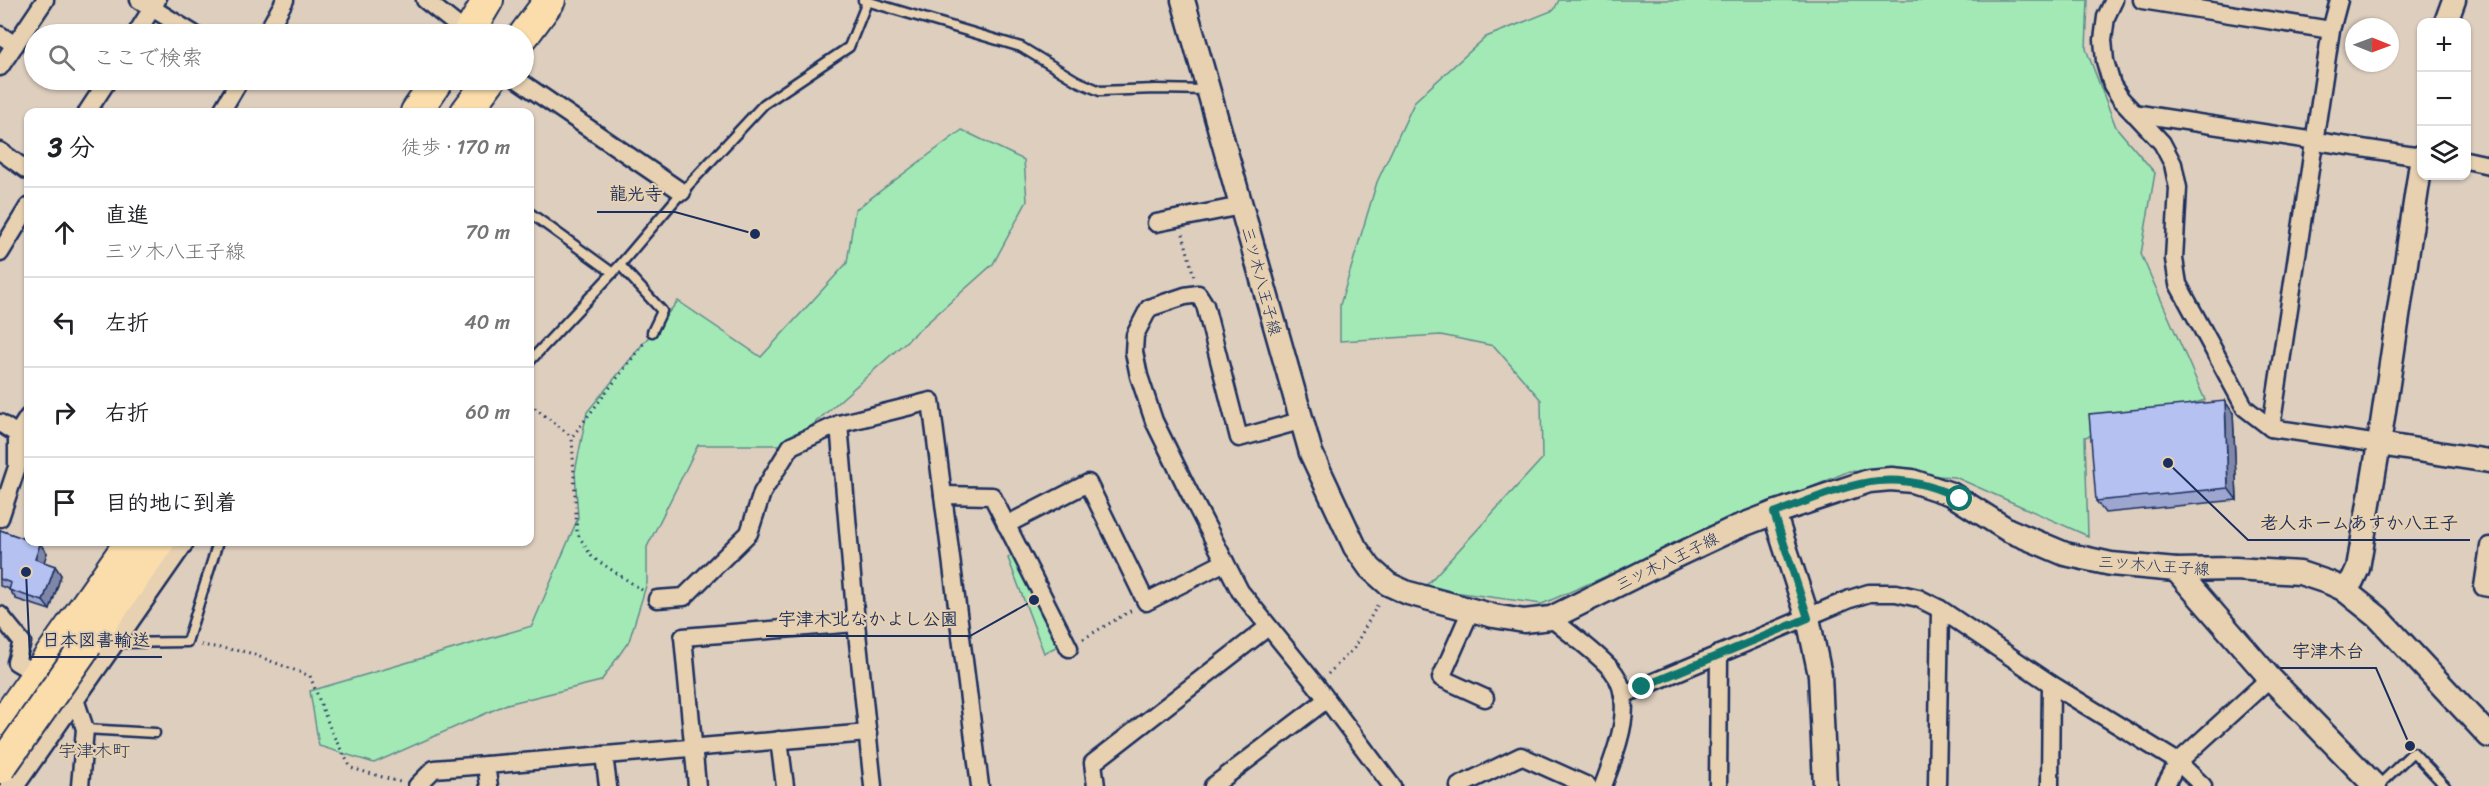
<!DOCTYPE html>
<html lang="ja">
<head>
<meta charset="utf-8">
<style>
	:root { --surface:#fff; --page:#f2f2f2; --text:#202124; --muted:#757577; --line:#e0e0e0 }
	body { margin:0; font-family:Sriracha,"Klee One",sans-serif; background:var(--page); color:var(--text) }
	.controls { position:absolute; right:18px; top:18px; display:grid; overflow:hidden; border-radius:12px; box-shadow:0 2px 4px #0004 }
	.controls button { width:54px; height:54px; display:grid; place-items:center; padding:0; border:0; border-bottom:2px solid var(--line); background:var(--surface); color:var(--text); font:30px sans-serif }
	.compass { position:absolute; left:2345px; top:18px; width:54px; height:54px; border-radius:50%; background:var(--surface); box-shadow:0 2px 4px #0004; rotate:91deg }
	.stop { position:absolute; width:18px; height:18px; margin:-14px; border:4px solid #0f766e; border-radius:50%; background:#fff }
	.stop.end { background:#0f766e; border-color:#fff; box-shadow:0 2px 6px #0008 }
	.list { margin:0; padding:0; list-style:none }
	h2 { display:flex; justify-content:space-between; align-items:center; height:78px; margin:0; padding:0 24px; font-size:26px }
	h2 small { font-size:20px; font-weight:400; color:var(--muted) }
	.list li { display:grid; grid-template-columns:39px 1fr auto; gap:18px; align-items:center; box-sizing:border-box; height:90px; padding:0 24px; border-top:2px solid var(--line) }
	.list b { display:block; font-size:22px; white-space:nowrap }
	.list p { margin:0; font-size:20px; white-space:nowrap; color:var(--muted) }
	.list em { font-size:20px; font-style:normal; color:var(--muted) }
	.icon { flex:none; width:33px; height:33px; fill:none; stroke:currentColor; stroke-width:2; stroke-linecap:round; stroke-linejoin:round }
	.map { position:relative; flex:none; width:2489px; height:786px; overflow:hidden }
	.search { position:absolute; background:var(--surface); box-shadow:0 2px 4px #0004; left:24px; top:24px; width:510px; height:66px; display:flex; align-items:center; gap:15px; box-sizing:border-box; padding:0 21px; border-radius:33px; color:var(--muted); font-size:22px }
	.panel { position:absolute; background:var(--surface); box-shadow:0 2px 4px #0004; left:24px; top:108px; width:510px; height:438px; border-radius:12px }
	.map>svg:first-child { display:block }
</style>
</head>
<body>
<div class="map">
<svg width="2489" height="786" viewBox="0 0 2489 786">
	<rect width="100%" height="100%" fill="#ddcebe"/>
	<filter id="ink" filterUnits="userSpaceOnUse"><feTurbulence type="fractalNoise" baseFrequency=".0167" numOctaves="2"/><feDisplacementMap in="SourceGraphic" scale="12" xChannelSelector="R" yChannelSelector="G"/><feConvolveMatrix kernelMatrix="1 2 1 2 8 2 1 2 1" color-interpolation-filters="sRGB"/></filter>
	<g filter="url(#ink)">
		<g fill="#a3e9b5" stroke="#5f8c8a" stroke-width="1.5">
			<polygon points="1559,0 2088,0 2086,49 2116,127 2155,173 2141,254 2205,400 2085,437 2088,536 1955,477 1849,471 1542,604 1424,588 1542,459 1541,400 1494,346 1441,335 1340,341 1340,305 1377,182 1415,101 1486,37 1554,10"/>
			<polygon points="962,130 1024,160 1027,201 993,264 790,445 698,445 647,547 647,583 629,641 601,681 507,704 374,763 319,746 310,691 532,626 578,518 575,472 587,412 678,301 761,357 847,263 855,210"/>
			<polygon points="1019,550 1066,642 1044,653 1008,558"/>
		</g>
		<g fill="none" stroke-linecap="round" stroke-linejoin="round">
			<defs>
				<g id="lane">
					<polyline points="863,0 1021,47 1077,81 1100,91 1156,89 1207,90"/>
					<polyline points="530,213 613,273"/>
					<polyline points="652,332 662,311 620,265 682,192 764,104 849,47 867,2"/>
					<polyline points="530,361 620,265"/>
					<polyline points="116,643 187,642 218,542"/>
					<polyline points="85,729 155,733"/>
					<polyline points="2378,786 2413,752 2445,786"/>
				</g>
				<g id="street">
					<polyline points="139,0 194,34"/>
					<polyline points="425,0 468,34"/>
					<polyline points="2114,0 2106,17 2103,40 2105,61 2112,85 2121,99 2162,143 2173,164 2178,188 2174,259 2178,284 2245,408 2271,428 2379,444"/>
					<polyline points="2142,0 2331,30"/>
					<polyline points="136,34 157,0"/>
					<polyline points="266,34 285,0"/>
					<polyline points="0,35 15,45"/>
					<polyline points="0,67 45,0"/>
					<polyline points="518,80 682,192"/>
					<polyline points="87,112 108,80"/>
					<polyline points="221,112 240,80"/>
					<polyline points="2133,113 2421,157"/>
					<polyline points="0,151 28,171"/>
					<polyline points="2466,160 2489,165"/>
					<polyline points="1156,223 1241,206"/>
					<polyline points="0,253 28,207"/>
					<polyline points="1300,421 1239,438 1205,305 1198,294 1185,296 1149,308 1135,335 1134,352 1139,376 1154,421 1187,488 1240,591 1316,685 1392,786"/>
					<polyline points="0,423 17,434"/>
					<polyline points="2271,428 2331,30 2339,0"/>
					<polyline points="943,495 992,496 1069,648"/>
					<polyline points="0,518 17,467 17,434 28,417"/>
					<polyline points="1006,525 1088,483 1146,602 1225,562"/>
					<polyline points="2489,546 2483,587 2489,588"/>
					<polyline points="657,599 684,597 749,533 762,493 791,446 839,424 931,401 980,786"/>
					<polyline points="1471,610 1441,678 1485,698"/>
					<polyline points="0,615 22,642 16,662 36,674"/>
					<path d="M1551 618C1571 635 1595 651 1612 670 1638 701 1615 754 1603 786"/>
					<polyline points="856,623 873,786"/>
					<polyline points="1623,695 1850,599 1869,593 1896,593 1918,598 1940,609 2051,684 2178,762 2203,786"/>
					<polyline points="75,699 85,729 80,786"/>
					<polyline points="779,740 785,786"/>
					<polyline points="604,755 608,786"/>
					<polyline points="417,786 434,769 486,765"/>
					<polyline points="489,786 486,765 868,733"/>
					<polyline points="697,786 683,637 856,623 839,424"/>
					<polyline points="1096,786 1093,763 1268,627"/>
					<polyline points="1213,786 1326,700"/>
					<polyline points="1459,786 1521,756 1588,786"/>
					<polyline points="1718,786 1719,654"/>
					<polyline points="1937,786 1940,609"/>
					<polyline points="2050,786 2051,684"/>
					<polyline points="2165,786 2178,762 2270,678"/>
				</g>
				<g id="secondary">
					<polyline points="1183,0 1311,453 1355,547 1370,568 1388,584 1408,593 1494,616 1524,621 1551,618 1678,555 1735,528 1774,513 1869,481 1891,479 1912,481 1951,494 2008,530 2065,554 2111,564 2176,570 2235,569 2300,573 2330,583 2343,589 2378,617 2489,736"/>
					<polyline points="2446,22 2454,0"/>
					<polyline points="2379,444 2489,461"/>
					<polyline points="1774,513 1808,618 1820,675 1825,786"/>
					<polyline points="2176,570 2270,678 2375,786"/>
					<polyline points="2343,589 2352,581 2358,568 2379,444 2422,156"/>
					<polyline points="12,786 182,542"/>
				</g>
				<g id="highway">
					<polyline points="468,34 488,0"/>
					<polyline points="524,35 550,0"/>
					<polyline points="416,112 438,80"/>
					<polyline points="466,112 490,80"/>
					<polyline points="87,644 159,542"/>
					<polyline points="0,727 130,542"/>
				</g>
			</defs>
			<use href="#lane" stroke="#1b2f5e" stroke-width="13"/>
			<use href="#street" stroke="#1b2f5e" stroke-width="21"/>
			<use href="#secondary" stroke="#1b2f5e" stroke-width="27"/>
			<use href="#highway" stroke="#1b2f5e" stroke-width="34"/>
			<g stroke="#1b2f5e" stroke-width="3" stroke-dasharray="1.5 4.5" stroke-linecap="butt">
				<polyline points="1183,234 1194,277"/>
				<polyline points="530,404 572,437"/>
				<polyline points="642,590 592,557 577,533 572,437 644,343"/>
				<polyline points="1083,639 1132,610"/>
				<polyline points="201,645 247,652 310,676 332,733 351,768 400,782"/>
				<polyline points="1328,674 1354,648 1379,602"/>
			</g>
			<use href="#lane" stroke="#e7d1b1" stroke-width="8"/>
			<use href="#street" stroke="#e7d1b1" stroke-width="16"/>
			<use href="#secondary" stroke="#e7d1b1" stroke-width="22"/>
			<use href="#highway" stroke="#faddab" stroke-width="30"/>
			<defs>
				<polyline id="highway-bridge" points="0,768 87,644"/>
			</defs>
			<use href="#highway-bridge" stroke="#1b2f5e" stroke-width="34" stroke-linecap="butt"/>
			<use href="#highway-bridge" stroke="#faddab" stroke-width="30"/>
		</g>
		<g fill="#9ca6cf" stroke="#1b2f5e" stroke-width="1.5">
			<polygon points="2233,413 2237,500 2105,513 2096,501"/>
			<polygon points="0,530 40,544 47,553 44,562 55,566 61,575 50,610 16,599 9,589 0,586"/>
		</g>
		<g fill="#7f87a9" stroke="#1b2f5e" stroke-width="1.5">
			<polygon points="2225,401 2233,413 2237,500 2228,488"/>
			<polygon points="40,544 47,553 42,568 35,559"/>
			<polygon points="55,566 61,575 50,610 43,601"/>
		</g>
		<g fill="#b5c1f1" stroke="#1b2f5e" stroke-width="1.5">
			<polygon points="2225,401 2228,488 2096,501 2089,414"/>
			<polygon points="0,530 28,540 28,542 34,542 40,544 35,559 55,566 43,601 9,590 11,583 0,579"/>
		</g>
	</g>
	<g fill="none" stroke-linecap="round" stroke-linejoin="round" filter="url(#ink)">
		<path stroke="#0f766e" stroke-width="8" d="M1642 687 1808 618 1774 513C1843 489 1888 461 1960 499"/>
	</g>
	<g text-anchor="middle" stroke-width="4.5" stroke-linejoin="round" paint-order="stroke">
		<g font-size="16" fill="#1b2f5e" stroke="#e7d1b1">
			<text transform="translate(1262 281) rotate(75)" y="6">三ツ木八王子線</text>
			<text transform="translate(1667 561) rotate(-26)" y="6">三ツ木八王子線</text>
			<text transform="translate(2154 565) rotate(4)" y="6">三ツ木八王子線</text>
		</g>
		<g font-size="18" fill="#1b2f5e" stroke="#e7d1b1">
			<text x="94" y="757">宇津木町</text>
		</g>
	</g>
	<path fill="none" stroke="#1b2f5e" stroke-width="2" d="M755 234L675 212H597M2168 463L2248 540H2470M1034 600L970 636H766M26 572L30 657H162M2410 746L2376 668H2280"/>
	<g fill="#1b2f5e" stroke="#e7d1b1" stroke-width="2">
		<circle cx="755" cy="234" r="6"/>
		<circle cx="2168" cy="463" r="6"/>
		<circle cx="1034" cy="600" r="6"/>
		<circle cx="26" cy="572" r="6"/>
		<circle cx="2410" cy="746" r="6"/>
	</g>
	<g font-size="18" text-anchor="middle" font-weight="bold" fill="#1b2f5e" stroke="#e7d1b1" stroke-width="4.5" stroke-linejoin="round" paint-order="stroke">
		<text x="636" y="200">龍光寺</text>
		<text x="2359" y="529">老人ホームあすか八王子</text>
		<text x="868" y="625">宇津木北なかよし公園</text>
		<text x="96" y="646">日本図書輸送</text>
		<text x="2328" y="657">宇津木台</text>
	</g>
</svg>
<div class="controls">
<button>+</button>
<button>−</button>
<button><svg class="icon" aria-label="layers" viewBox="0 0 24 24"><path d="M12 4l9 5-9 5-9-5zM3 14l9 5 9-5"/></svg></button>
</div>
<svg class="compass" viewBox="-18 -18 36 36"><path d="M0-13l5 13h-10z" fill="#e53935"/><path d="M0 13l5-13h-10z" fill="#757577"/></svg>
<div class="stop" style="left:1960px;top:499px"></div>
<div class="stop end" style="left:1642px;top:687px"></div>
<div class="search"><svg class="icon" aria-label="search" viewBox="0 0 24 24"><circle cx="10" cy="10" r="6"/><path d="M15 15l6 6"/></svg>ここで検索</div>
<section class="panel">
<h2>3 分<small>徒歩 · 170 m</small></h2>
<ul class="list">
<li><svg class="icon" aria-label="ahead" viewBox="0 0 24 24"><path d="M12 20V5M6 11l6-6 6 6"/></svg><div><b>直進</b><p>三ツ木八王子線</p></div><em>70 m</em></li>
<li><svg class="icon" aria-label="left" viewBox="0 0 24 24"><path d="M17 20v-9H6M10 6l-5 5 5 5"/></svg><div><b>左折</b></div><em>40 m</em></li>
<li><svg class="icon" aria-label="right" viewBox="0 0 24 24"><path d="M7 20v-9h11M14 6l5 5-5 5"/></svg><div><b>右折</b></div><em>60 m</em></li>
<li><svg class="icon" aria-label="arrive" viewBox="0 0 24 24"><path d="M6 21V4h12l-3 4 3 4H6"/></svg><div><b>目的地に到着</b></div></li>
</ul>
</section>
</div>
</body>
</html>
